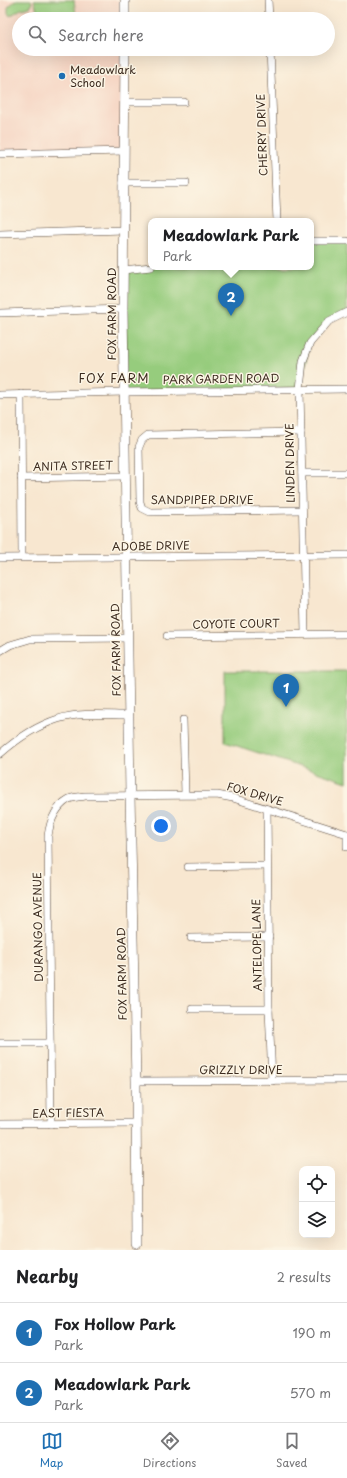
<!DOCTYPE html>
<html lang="en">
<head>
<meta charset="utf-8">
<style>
	:root { --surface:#fff; --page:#f2f2f2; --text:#202124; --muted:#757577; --line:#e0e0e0; --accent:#1f6fb2 }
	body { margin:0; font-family:"Playpen Sans",sans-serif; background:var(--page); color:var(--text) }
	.controls { position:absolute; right:12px; bottom:12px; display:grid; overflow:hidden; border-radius:8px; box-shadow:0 4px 16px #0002 }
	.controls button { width:36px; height:36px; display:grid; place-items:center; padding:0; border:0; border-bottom:1px solid var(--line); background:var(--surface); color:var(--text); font:20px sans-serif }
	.you { position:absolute; left:161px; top:826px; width:14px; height:14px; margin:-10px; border:3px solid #fff; border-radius:50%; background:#1a73e8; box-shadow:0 0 0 6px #1a73e833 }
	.badge { display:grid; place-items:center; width:26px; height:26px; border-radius:50%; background:var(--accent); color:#fff; font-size:13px; font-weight:700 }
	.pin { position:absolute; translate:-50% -33px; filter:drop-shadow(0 1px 2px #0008) }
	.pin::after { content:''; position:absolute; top:21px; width:14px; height:12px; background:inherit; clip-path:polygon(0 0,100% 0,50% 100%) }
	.popup { position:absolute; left:148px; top:218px; width:166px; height:52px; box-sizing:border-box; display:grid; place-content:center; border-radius:8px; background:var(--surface); filter:drop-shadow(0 1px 3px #0005); font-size:13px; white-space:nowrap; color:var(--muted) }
	.popup b { font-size:15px; color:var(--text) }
	.popup::after { content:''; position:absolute; left:50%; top:100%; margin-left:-8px; border:8px solid transparent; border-top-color:var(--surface) }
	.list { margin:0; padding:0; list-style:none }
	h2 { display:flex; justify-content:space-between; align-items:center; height:52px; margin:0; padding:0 16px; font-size:17px }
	h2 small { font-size:13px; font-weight:400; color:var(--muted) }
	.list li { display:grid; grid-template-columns:26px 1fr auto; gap:12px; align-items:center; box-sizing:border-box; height:60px; padding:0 16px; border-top:1px solid var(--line) }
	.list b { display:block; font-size:15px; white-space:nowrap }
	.list p { margin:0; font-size:13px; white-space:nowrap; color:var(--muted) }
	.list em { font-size:13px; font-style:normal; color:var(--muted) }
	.icon { flex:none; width:22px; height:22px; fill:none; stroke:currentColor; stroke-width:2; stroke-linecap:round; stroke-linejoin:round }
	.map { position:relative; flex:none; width:347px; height:1250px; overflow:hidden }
	.search { position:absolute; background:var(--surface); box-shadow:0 4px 16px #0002; left:12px; right:12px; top:12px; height:44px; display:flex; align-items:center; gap:10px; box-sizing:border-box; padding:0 14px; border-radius:22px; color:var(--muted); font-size:15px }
	.sheet { height:172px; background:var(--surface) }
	nav { display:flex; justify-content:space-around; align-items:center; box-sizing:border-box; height:56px; border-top:1px solid var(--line); background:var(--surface); font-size:11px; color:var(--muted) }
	nav a { display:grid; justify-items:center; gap:2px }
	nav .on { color:var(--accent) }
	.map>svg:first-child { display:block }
</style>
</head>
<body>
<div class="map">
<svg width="347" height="1250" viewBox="0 0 347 1250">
	<rect width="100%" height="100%" fill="#fcf5e5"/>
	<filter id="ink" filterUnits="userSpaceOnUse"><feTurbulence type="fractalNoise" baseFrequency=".025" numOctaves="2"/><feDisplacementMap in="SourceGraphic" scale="8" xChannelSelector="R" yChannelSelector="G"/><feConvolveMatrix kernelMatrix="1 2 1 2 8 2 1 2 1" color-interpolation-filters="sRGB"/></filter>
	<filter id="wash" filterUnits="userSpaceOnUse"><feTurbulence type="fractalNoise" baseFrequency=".012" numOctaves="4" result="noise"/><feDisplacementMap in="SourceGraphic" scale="16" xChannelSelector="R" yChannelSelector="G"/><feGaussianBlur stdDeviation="0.9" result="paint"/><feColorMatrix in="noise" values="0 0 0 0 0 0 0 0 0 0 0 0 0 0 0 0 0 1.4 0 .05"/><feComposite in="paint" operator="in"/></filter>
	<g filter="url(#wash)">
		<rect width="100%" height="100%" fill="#f8e7d0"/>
		<polygon fill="#f5d3c1" points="0,0 120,0 121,19 19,19 19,49 122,49 124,151 0,154"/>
		<g fill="#96cc7d" stroke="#687b4e">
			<polygon points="16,0 31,0 32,2 30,7 21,9 10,16 8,13 8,7"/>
			<polygon points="34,0 74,0 76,14 38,14"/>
			<polygon points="311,241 347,241 347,312 329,321 310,343 300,389 125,392 123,270 151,267 311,267"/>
			<polygon points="225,671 347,671 347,782 225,742"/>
		</g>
	</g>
	<g filter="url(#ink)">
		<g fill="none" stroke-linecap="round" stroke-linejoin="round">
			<defs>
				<g id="minor">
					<polyline points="268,0 269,19"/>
					<polyline points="270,49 277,221"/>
					<polyline points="125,102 184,102"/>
					<polyline points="0,154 124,151"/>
					<polyline points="123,183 186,183"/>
					<polyline points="0,234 124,230"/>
					<polyline points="311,241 347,241"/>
					<polyline points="123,270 151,267"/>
					<polyline points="0,313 123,309"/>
					<polyline points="21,394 22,557"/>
					<polyline points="0,395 125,392 347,389"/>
					<polyline points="301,432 148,435 142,440 139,447 140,502 142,508 150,512 302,510"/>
					<polyline points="302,473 347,473"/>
					<polyline points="21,478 126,476"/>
					<polyline points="0,558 347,555"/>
					<polyline points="305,634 300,389 303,361 310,343 329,321 347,312"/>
					<polyline points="167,636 347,634"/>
					<polyline points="0,651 10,645 30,639 128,638"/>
					<polyline points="183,720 185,794"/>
					<path d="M0 754C17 739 36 726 58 719 80 712 107 715 129 715"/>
					<polyline points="267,809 269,1009 272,1081"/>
					<polyline points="347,834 347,847"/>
					<polyline points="188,867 267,866"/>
					<polyline points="191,938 269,937"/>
					<polyline points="192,1009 269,1009"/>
					<polyline points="0,1043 50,1043"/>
					<polyline points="136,1081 347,1080"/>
					<polyline points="0,1124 136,1123"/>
					<path d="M51 1124 48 836C50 821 55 807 69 799 74 797 80 797 85 796L217 795 233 798 347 834"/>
				</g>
				<g id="tertiary">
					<polyline points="125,19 125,0"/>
					<polyline points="125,49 123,309 130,795 136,1081 137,1244"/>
				</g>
			</defs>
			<use href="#minor" stroke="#574639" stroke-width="8"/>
			<use href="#tertiary" stroke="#574639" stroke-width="10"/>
			<use href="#minor" stroke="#fff" stroke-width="7"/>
			<use href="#tertiary" stroke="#fff" stroke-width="9"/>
		</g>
	</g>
	<circle fill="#1f6fb2" stroke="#fcf5e5" stroke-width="1.5" cx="62" cy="76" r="4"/>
	<g text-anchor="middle" stroke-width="3" stroke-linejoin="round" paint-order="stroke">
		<g font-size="11" fill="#3b2a1e" stroke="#fcf5e5" text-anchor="start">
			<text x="70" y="74">Meadowlark<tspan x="70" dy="13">School</tspan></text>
		</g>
		<g font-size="11" fill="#3b2a1e" stroke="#fcf5e5">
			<text transform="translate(262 135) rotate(-92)" y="4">CHERRY DRIVE</text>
			<text transform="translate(112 314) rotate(-90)" y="4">FOX FARM ROAD</text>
			<text transform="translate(221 379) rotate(-1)" y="4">PARK GARDEN ROAD</text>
			<text transform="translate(290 463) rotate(-91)" y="4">LINDEN DRIVE</text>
			<text transform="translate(73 466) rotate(-1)" y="4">ANITA STREET</text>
			<text x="202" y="504">SANDPIPER DRIVE</text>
			<text transform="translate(151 546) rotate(-1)" y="4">ADOBE DRIVE</text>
			<text transform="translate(236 624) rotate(-1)" y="4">COYOTE COURT</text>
			<text transform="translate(116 650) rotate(-91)" y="4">FOX FARM ROAD</text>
			<text transform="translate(255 794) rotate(16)" y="4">FOX DRIVE</text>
			<text transform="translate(38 927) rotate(-91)" y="4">DURANGO AVENUE</text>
			<text transform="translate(257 945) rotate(-91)" y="4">ANTELOPE LANE</text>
			<text transform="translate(122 974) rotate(-91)" y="4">FOX FARM ROAD</text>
			<text x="241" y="1074">GRIZZLY DRIVE</text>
			<text transform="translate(68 1113) rotate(-1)" y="4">EAST FIESTA</text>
		</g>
		<g font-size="12" letter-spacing="1" fill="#3b2a1e" stroke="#fcf5e5">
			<text x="114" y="383">FOX FARM</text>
		</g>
	</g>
</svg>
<div class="controls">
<button><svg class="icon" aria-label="locate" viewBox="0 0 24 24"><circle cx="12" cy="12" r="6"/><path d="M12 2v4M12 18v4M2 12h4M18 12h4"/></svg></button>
<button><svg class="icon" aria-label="layers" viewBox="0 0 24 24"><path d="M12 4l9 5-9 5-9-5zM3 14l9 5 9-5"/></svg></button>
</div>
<div class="you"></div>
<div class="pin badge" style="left:286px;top:707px">1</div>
<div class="pin badge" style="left:231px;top:316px">2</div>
<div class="popup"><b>Meadowlark Park</b>Park</div>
<div class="search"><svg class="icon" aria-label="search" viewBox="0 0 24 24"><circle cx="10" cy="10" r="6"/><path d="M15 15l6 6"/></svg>Search here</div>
</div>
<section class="sheet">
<h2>Nearby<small>2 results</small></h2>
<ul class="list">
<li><span class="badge">1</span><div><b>Fox Hollow Park</b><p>Park</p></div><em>190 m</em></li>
<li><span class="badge">2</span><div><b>Meadowlark Park</b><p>Park</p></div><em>570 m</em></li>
</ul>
</section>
<nav>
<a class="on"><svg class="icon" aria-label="map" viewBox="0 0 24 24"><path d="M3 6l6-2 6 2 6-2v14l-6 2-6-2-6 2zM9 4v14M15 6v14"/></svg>Map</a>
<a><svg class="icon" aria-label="directions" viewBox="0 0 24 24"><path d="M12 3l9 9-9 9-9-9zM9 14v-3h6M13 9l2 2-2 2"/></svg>Directions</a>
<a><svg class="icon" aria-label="saved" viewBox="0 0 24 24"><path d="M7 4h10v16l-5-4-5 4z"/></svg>Saved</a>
</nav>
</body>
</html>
